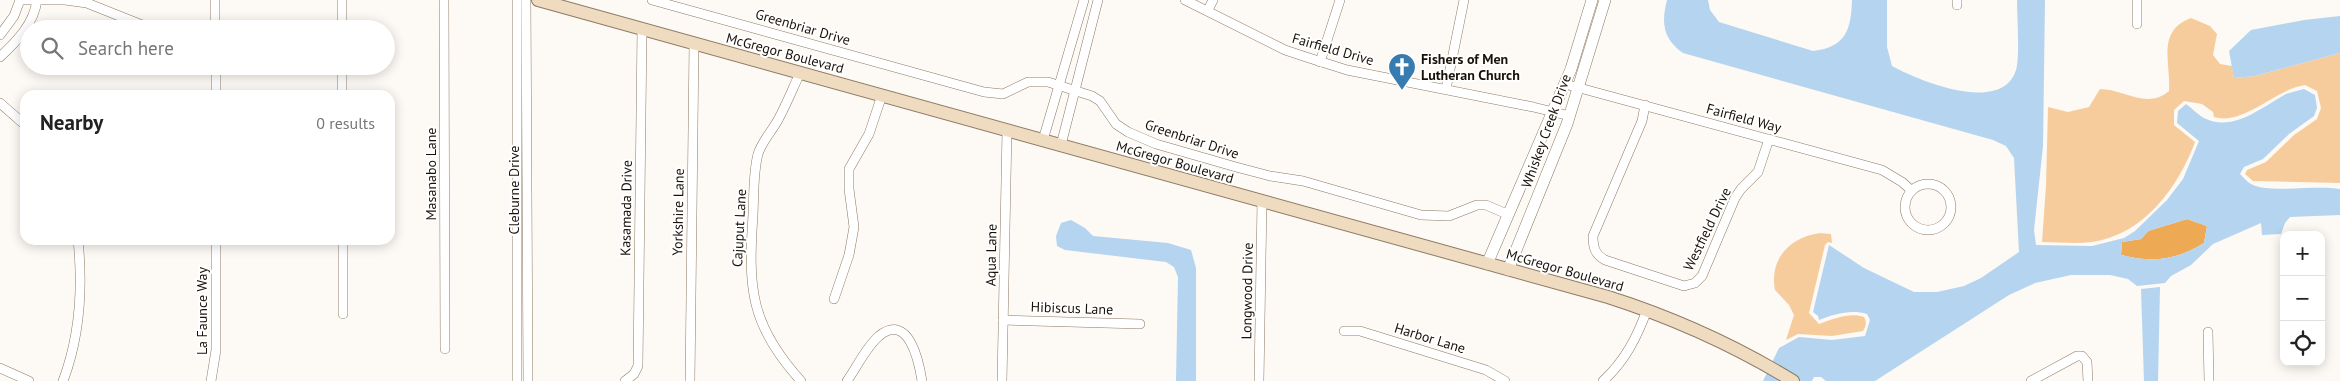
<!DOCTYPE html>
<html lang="en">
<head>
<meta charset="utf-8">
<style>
	:root { --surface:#fff; --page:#f2f2f2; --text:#222; --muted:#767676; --line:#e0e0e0 }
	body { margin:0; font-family:"PT Sans",sans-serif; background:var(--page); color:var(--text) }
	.controls { position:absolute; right:15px; bottom:15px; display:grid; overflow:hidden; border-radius:10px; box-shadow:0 2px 12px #0003 }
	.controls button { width:45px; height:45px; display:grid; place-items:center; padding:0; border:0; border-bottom:1px solid var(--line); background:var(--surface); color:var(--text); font:25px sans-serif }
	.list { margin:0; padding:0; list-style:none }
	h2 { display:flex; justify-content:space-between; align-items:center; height:65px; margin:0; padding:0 20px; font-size:21px }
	h2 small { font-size:16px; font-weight:400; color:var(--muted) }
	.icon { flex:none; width:28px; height:28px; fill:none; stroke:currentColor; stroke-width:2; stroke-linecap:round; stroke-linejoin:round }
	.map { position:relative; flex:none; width:2340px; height:381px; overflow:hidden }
	.search { position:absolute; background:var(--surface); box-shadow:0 2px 12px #0003; left:20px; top:20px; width:375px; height:55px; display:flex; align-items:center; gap:12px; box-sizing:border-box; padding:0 18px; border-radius:28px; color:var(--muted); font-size:19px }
	.panel { position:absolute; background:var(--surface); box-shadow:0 2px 12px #0003; left:20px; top:90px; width:375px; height:155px; border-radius:15px }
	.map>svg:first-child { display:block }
</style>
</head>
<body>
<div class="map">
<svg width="2340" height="381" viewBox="0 0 2340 381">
	<rect width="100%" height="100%" fill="#fdf9f4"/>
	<g fill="#f7cc9c">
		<path d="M2191 18 2210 26 2217 34 2213 55 2220 64 2232 66 2234 78 2255 76 2340 53V183L2253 181 2245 174 2247 170 2266 162 2294 135 2317 119 2321 108 2317 91 2305 85C2275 89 2244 126 2214 117L2213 112 2202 104 2184 101 2174 110V125L2195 142C2178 188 2143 235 2092 242 2076 244 2058 242 2042 242L2046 186 2048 107 2068 112 2089 107 2100 89C2124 89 2147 110 2169 91 2171 63 2156 31 2191 18Z"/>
		<path d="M1820 233 1831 234 1832 243 1828 242 1825 245 1809 313 1819 324C1833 319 1850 312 1864 317 1867 322 1866 326 1863 331L1832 336 1798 334 1786 340 1794 315 1789 305 1775 290C1769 259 1790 237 1820 233Z"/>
	</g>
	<path fill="#eea955" d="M2187 219 2207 226 2204 243C2177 260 2152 263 2121 255L2122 242 2141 239 2148 231Z"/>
	<g fill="#b5d4f0" fill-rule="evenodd">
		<path d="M1667 0H1708L1710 10 1719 22 1813 51C1846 47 1851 30 1852 0H1887V47L1892 66C1919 81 2002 115 2016 70 2020 58 2017 15 2017 0H2045L2043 146 2034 230 2036 245 2092 246 2124 238 2135 231 2167 200 2183 179 2199 141 2177 123 2178 111 2186 104C2192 108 2198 115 2204 118 2233 133 2262 107 2286 94 2291 92 2298 91 2304 89L2315 95 2317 108 2314 116 2289 134 2263 159 2244 167 2240 174C2244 178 2248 183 2253 185 2269 193 2317 185 2340 189V215L2290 217 2285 223 2281 234 2262 235 2261 223 2213 244 2191 265 2171 276 2165 283 2137 286 2128 279 2110 275H2071L2035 283 2009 295 1875 381H1826L1821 377H1814L1812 381H1763L1779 348 1799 337 1832 340 1865 336 1870 320 1867 314C1851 309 1834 314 1819 320L1818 316 1813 312 1829 245 1864 268 1914 292H1937L1964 286 1981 278 2019 252 2014 158 2006 146 1993 140 1683 53C1663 39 1661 23 1667 0ZM2187 219 2207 226 2204 243C2177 260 2152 263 2121 255L2122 242 2141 239 2148 231Z"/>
		<polygon points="2340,16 2340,53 2255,76 2234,78 2229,51 2251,30 2304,20"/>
		<polygon points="1071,220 1085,228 1093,236 1168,243 1191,250 1196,268 1196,381 1176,381 1178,277 1174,267 1166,262 1065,250 1057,246 1056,236 1061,223"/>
		<polygon points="2160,287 2158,381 2144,381 2141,289"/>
	</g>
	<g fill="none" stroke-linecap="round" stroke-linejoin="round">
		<defs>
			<g id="minor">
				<polyline points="215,0 215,29"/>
				<polyline points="444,0 445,349"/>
				<polyline points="517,0 517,381"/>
				<polyline points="526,0 528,381"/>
				<polyline points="652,0 984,92 1003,94 1028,82 1048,82 1092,96 1100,101 1116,124 1128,132 1156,144 1236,167 1270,176 1303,181 1421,215 1449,216 1477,205 1486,205 1507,214"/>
				<polyline points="1185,0 1285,50 1306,57 1347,70 1533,107 1570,116"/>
				<polyline points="1957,0 1957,5"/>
				<polyline points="1208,10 1213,0"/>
				<polyline points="2137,24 2137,0"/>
				<polyline points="342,29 342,0"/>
				<polyline points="0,35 14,16 20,0 65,0 87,3 152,29"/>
				<path d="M0 57C17 41 34 24 37 0"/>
				<polyline points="1320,62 1340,0"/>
				<polyline points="216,66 216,95"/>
				<path d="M800 73C793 88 787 103 779 118 773 130 762 141 758 154 753 173 754 196 753 215 748 288 750 325 801 381"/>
				<polyline points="1565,84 1882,170 1902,182 1911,190"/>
				<polyline points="1446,89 1464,0"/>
				<polyline points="342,95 342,66"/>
				<polyline points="0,103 25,125"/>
				<path d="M1645 105 1642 121 1593 236C1593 248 1595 254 1605 260L1684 286 1695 283 1702 276 1735 198 1741 189 1758 172 1769 139"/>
				<polyline points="1043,140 1084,0"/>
				<polyline points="1061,145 1098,0"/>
				<circle cx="1928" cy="207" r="23"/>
				<polyline points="343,240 343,314"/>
				<polyline points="834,299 849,255 854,227 849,189 849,169 869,134 882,95"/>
				<polyline points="1003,320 1140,324"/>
				<polyline points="1344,331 1360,331 1486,370 1505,381"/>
				<polyline points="2208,332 2209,381"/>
				<polyline points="0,368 29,381"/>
				<path d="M63 381C80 336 83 288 78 240"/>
				<polyline points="211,381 216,350 216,240"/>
				<polyline points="625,381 634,374 638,366 642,29"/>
				<polyline points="690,381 694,44"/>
				<path d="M847 381C857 367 866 347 879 336 909 312 919 362 922 381"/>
				<polyline points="1002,381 1007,130"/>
				<polyline points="1259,381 1262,201"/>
				<path d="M1603 381C1625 361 1637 337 1647 310"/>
				<polyline points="2031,381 2077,356 2082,356 2087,362 2088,381"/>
			</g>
			<g id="tertiary">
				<polyline points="1487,264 1571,69 1592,0"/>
				<polyline points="1508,270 1567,124 1605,0"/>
			</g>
			<path id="secondary" d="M538 0 1608 297C1674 318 1734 345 1793 381"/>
		</defs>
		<use href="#minor" stroke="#8d7a65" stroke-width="10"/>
		<use href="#tertiary" stroke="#8d7a65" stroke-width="12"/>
		<use href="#secondary" stroke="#8d7a65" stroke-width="14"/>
		<use href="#minor" stroke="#fff" stroke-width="9"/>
		<use href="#tertiary" stroke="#fff" stroke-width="11"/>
		<use href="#secondary" stroke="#efdbc0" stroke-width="12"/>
	</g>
	<defs>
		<symbol id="church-pin" viewBox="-11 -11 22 30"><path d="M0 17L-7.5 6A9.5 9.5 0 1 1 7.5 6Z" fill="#377cb1" stroke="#fff"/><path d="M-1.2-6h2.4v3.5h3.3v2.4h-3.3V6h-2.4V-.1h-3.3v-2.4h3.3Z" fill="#fff"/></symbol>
	</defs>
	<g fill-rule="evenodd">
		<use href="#church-pin" x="1386" y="51" width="32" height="43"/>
	</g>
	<g text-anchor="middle" stroke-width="4" stroke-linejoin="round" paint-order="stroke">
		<g font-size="14" fill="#181109" stroke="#fff">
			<text transform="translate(803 27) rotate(16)" y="5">Greenbriar Drive</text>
			<text transform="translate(1333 49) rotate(16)" y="5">Fairfield Drive</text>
			<text transform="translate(785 53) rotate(15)" y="5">McGregor Boulevard</text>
			<text transform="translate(1744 118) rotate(15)" y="5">Fairfield Way</text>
			<text transform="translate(1546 131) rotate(-70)" y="5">Whiskey Creek Drive</text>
			<text transform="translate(1192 139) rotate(18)" y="5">Greenbriar Drive</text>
			<text transform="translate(1175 162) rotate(16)" y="5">McGregor Boulevard</text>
			<text transform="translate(431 174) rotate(-90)" y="5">Masanabo Lane</text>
			<text transform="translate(514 190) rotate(-90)" y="5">Cleburne Drive</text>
			<text transform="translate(626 208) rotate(-89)" y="5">Kasamada Drive</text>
			<text transform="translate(678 212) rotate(-89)" y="5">Yorkshire Lane</text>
			<text transform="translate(739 228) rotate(-87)" y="5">Cajuput Lane</text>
			<text transform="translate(1707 229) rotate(-64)" y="5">Westfield Drive</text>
			<text transform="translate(991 255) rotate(-89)" y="5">Aqua Lane</text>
			<text transform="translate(1565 270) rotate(16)" y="5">McGregor Boulevard</text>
			<text transform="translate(1247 291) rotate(-89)" y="5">Longwood Drive</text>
			<text transform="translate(1072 308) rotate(2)" y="5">Hibiscus Lane</text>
			<text transform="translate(202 311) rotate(-90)" y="5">La Faunce Way</text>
			<text transform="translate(1430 338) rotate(17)" y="5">Harbor Lane</text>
		</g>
		<g font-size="14" font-weight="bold" fill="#181109" stroke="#fff" text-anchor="start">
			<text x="1421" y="64">Fishers of Men<tspan x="1421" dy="16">Lutheran Church</tspan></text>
		</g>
	</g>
</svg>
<div class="controls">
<button>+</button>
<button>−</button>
<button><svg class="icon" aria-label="locate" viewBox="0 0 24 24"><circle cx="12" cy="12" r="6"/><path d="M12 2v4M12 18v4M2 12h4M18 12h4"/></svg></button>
</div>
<div class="search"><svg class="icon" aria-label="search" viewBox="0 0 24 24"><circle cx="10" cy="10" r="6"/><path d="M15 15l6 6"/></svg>Search here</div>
<section class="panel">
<h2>Nearby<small>0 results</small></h2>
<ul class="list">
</ul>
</section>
</div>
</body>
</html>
